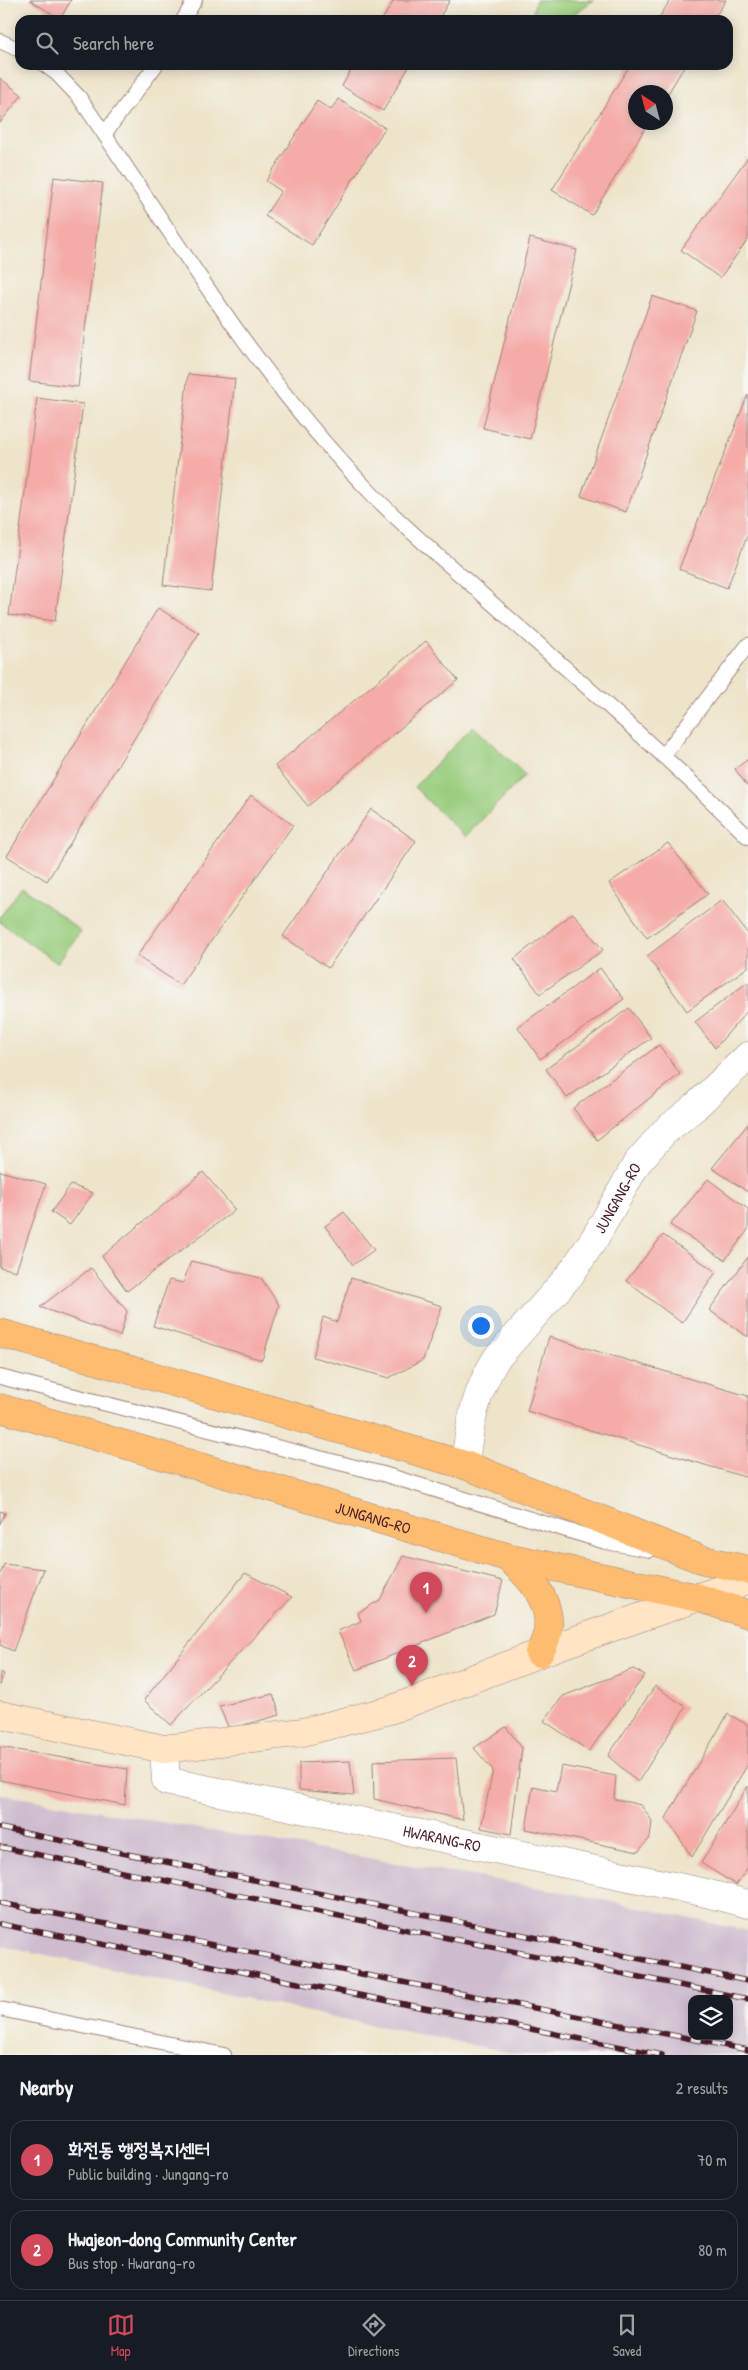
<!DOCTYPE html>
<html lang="en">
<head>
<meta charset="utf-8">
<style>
	:root { --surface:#171b24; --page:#20242c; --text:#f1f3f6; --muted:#9ea1a6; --line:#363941; --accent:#d1495b }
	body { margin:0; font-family:"Patrick Hand","Poor Story",sans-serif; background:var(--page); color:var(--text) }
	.controls { position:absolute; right:15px; bottom:15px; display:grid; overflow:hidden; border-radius:10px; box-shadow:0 2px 12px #0003 }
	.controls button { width:45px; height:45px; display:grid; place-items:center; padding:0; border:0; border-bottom:1px solid var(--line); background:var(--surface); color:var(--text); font:25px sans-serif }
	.compass { position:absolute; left:628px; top:85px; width:45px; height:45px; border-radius:50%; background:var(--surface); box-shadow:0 2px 12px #0003; rotate:324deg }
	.you { position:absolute; left:480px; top:1325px; width:18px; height:18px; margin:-12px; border:4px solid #fff; border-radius:50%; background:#1a73e8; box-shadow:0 0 0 8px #1a73e833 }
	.badge { display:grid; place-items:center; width:32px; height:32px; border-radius:50%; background:var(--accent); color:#fff; font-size:16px; font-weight:700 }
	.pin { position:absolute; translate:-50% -41px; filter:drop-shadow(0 1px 2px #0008) }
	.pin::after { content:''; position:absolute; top:26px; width:18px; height:15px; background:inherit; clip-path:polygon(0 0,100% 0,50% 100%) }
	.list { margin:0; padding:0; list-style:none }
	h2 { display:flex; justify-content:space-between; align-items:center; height:65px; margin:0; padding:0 20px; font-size:21px }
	h2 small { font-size:16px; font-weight:400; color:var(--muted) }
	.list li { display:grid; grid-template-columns:32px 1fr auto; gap:15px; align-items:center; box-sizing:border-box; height:80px; margin:0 10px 10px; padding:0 10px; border:1px solid var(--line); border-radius:15px }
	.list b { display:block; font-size:19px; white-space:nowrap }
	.list p { margin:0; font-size:16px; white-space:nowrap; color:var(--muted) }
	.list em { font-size:16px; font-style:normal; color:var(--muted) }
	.icon { flex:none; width:28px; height:28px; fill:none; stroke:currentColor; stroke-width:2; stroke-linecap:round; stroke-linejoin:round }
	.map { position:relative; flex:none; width:748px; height:2055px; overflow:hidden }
	.search { position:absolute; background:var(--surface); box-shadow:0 2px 12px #0003; left:15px; right:15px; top:15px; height:55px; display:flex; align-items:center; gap:12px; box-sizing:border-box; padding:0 18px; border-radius:15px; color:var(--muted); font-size:19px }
	.sheet { height:245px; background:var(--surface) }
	nav { display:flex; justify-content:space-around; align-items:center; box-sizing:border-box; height:70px; border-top:1px solid var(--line); background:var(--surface); font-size:14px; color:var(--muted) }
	nav a { display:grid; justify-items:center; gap:2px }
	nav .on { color:var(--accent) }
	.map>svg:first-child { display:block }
</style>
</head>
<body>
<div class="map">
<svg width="748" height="2055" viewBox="0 0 748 2055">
	<rect width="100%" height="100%" fill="#f6f6f2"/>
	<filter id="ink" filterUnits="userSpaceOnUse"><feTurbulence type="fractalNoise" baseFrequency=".02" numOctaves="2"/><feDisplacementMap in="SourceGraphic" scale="10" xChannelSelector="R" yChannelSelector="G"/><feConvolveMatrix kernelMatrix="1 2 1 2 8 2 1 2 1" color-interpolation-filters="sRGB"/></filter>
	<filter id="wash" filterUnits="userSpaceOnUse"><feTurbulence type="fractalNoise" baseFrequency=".0096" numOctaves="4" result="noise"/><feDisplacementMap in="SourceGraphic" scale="20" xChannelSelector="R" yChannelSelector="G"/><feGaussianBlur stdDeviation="1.12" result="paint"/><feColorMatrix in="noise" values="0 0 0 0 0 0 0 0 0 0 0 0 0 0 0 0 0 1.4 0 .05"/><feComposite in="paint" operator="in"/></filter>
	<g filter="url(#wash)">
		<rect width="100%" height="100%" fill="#eee4ca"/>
		<path fill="#cfbdcf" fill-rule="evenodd" d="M0 1794 581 1895 748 1931V2055H522L304 2011 0 1945ZM692 1999H729V2036H692Z"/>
		<g fill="#99cd7d" stroke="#727654">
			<polygon points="536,0 594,0 575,13 572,20 534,20 533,11"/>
			<polygon points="473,726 525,775 465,837 414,787"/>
			<polygon points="22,887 81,931 57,963 0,922 0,917"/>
		</g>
		<g id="blocks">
			<g fill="#f5aca9">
				<polygon points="30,0 71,0 60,19"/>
				<polygon points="394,0 450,0 438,20 382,20"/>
				<polygon points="670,0 726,0 713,20 658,20"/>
				<polygon points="354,65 410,65 383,111 342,86"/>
				<polygon points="630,65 685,65 666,97 666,92 636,92 636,122 649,122 592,215 552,190"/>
				<polygon points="0,78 22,95 0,123"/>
				<polygon points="338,99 385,128 312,245 265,216 281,191 266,181 317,101 331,110"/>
				<polygon points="748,157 748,239 720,278 681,250"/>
				<polygon points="54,177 103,183 78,387 29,381"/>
				<polygon points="530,238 577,250 530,439 483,428"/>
				<polygon points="652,296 697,311 626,512 581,496"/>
				<polygon points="188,374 235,379 211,591 163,585"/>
				<polygon points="748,394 748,534 727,588 679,569"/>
				<polygon points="37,398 83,404 55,621 9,615"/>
				<polygon points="158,608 199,633 47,881 7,856"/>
				<polygon points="426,641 458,680 308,806 275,766"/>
				<polygon points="748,759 748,787 735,769"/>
				<polygon points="251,795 293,825 180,985 137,956"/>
				<polygon points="371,809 416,841 328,968 283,936"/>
				<polygon points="668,843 708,894 647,938 609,883"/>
				<polygon points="722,900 748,934 748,967 687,1011 647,956"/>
				<polygon points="573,913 603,950 540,994 514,959"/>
				<polygon points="600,968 624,999 540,1059 518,1027"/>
				<polygon points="748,982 748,1010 715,1048 695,1022"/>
				<polygon points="629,1008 651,1038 567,1098 546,1069"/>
				<polygon points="659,1045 680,1074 597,1140 573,1108"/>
				<polygon points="748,1124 748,1192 712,1168"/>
				<polygon points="0,1171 46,1184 16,1271 0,1267"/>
				<polygon points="203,1172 235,1210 127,1291 102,1256"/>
				<polygon points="708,1179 748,1209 748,1230 725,1260 670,1225"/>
				<polygon points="71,1185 93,1193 70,1225 51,1212"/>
				<polygon points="344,1212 374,1250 353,1265 325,1226"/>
				<polygon points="663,1235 716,1272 682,1323 626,1281"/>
				<polygon points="748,1257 748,1337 709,1310"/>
				<polygon points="191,1261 261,1278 279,1305 262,1360 153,1326 169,1280 183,1283"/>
				<polygon points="91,1268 127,1311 120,1336 40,1307"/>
				<polygon points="351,1278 442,1306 423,1360 389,1378 313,1357 323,1317 337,1322"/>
				<polygon points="549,1337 748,1396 748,1478 527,1411"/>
				<polygon points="0,1511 5,1513 0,1524"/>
				<polygon points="403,1556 503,1581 494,1614 356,1670 338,1631 361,1621 358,1613 380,1600"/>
				<polygon points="4,1564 44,1569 13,1651 0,1645 0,1575"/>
				<polygon points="245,1573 292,1597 171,1725 144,1700"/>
				<polygon points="633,1669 645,1675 589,1751 544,1721 563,1696"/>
				<polygon points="0,1672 4,1674 0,1685"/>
				<polygon points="655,1686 686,1707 638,1782 608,1756"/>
				<polygon points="273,1694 280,1715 229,1729 219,1706"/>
				<polygon points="728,1714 748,1725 748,1764 692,1857 666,1818"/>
				<polygon points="506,1727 522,1748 511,1834 481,1828 493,1770 474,1748"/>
				<polygon points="0,1747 127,1769 125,1805 0,1780"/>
				<polygon points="456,1758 463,1820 374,1799 373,1761"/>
				<polygon points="350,1761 354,1795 299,1790 299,1763"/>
				<polygon points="561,1766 616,1776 614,1799 641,1805 652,1821 650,1838 638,1852 526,1829 533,1786 556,1791"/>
				<polygon points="748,1786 748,1867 736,1885 701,1863"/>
			</g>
		</g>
	</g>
	<g filter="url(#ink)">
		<use href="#blocks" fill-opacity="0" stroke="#9c827a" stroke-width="1"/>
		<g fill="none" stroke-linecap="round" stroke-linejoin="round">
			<defs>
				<g id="service">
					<polyline points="183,20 195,0"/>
					<polyline points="0,41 20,50"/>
					<path d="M45 65 56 73 79 97C172 232 256 376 372 494 407 530 446 562 484 596 573 675 664 753 748 837"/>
					<polyline points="105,133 156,65"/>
					<polyline points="663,756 748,645"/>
					<polyline points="0,1377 383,1474 606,1542 650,1550"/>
					<polyline points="0,2009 224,2055"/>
				</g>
				<g id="minor">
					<path id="s1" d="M465 1465C469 1426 475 1393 496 1359L570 1275 596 1236 637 1163 664 1132 695 1107 748 1056"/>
					<path id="s2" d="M164 1749 166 1781 702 1892 748 1904"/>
				</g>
				<polyline id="secondary" points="0,1715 164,1749 303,1732 390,1710 564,1644 748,1580"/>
				<g id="primary">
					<polyline points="0,1333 465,1465 700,1559 748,1570"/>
					<path id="s3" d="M0 1408 507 1557 699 1598 748 1614"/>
					<path d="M507 1557C536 1581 563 1615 539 1653"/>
				</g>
			</defs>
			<use href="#service" stroke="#9c827a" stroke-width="16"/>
			<use href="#minor" stroke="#9c827a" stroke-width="29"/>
			<use href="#secondary" stroke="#9c827a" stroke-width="29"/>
			<use href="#primary" stroke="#9c827a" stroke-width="29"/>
			<use href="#service" stroke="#fff" stroke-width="14"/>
			<use href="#minor" stroke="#fff" stroke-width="28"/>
			<use href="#secondary" stroke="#ffe4c6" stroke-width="28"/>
			<use href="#primary" stroke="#febc70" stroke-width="28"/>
			<defs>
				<g id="rail">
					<polyline points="0,1828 748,1981"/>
					<polyline points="0,1847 748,1999"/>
					<polyline points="0,1903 748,2050"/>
					<polyline points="0,1924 662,2055"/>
				</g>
			</defs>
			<use href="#rail" stroke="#4a1f2b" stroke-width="5.5"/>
			<use href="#rail" stroke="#f6f6f2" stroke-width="4" stroke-dasharray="11" stroke-linecap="butt"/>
		</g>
	</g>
	<g text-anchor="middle" stroke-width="5" stroke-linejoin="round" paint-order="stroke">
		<g font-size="16" fill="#4a1f2b" stroke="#f6f6f2">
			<text dy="6" stroke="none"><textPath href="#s1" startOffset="314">JUNGANG-RO</textPath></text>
			<text dy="6" stroke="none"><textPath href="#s3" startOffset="389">JUNGANG-RO</textPath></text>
			<text dy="6" stroke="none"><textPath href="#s2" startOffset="314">HWARANG-RO</textPath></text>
		</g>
	</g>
</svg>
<div class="controls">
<button><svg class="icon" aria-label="layers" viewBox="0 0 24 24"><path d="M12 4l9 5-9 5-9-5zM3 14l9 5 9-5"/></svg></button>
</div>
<svg class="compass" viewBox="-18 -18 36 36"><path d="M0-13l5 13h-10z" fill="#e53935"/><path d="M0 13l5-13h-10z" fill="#9ea1a6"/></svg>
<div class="you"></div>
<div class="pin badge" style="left:426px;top:1613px">1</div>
<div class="pin badge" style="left:412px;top:1686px">2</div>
<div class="search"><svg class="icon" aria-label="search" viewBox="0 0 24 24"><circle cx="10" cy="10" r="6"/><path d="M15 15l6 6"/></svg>Search here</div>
</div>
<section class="sheet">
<h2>Nearby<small>2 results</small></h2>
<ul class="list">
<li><span class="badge">1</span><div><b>화전동 행정복지센터</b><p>Public building · Jungang-ro</p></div><em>70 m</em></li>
<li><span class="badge">2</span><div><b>Hwajeon-dong Community Center</b><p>Bus stop · Hwarang-ro</p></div><em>80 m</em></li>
</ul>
</section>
<nav>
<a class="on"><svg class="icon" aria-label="map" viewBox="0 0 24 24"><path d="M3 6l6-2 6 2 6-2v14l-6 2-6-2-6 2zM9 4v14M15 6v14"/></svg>Map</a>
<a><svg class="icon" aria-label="directions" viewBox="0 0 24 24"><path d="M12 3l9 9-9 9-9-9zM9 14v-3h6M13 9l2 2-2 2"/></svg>Directions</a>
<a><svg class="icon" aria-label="saved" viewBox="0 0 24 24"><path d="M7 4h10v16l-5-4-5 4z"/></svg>Saved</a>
</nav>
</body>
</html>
